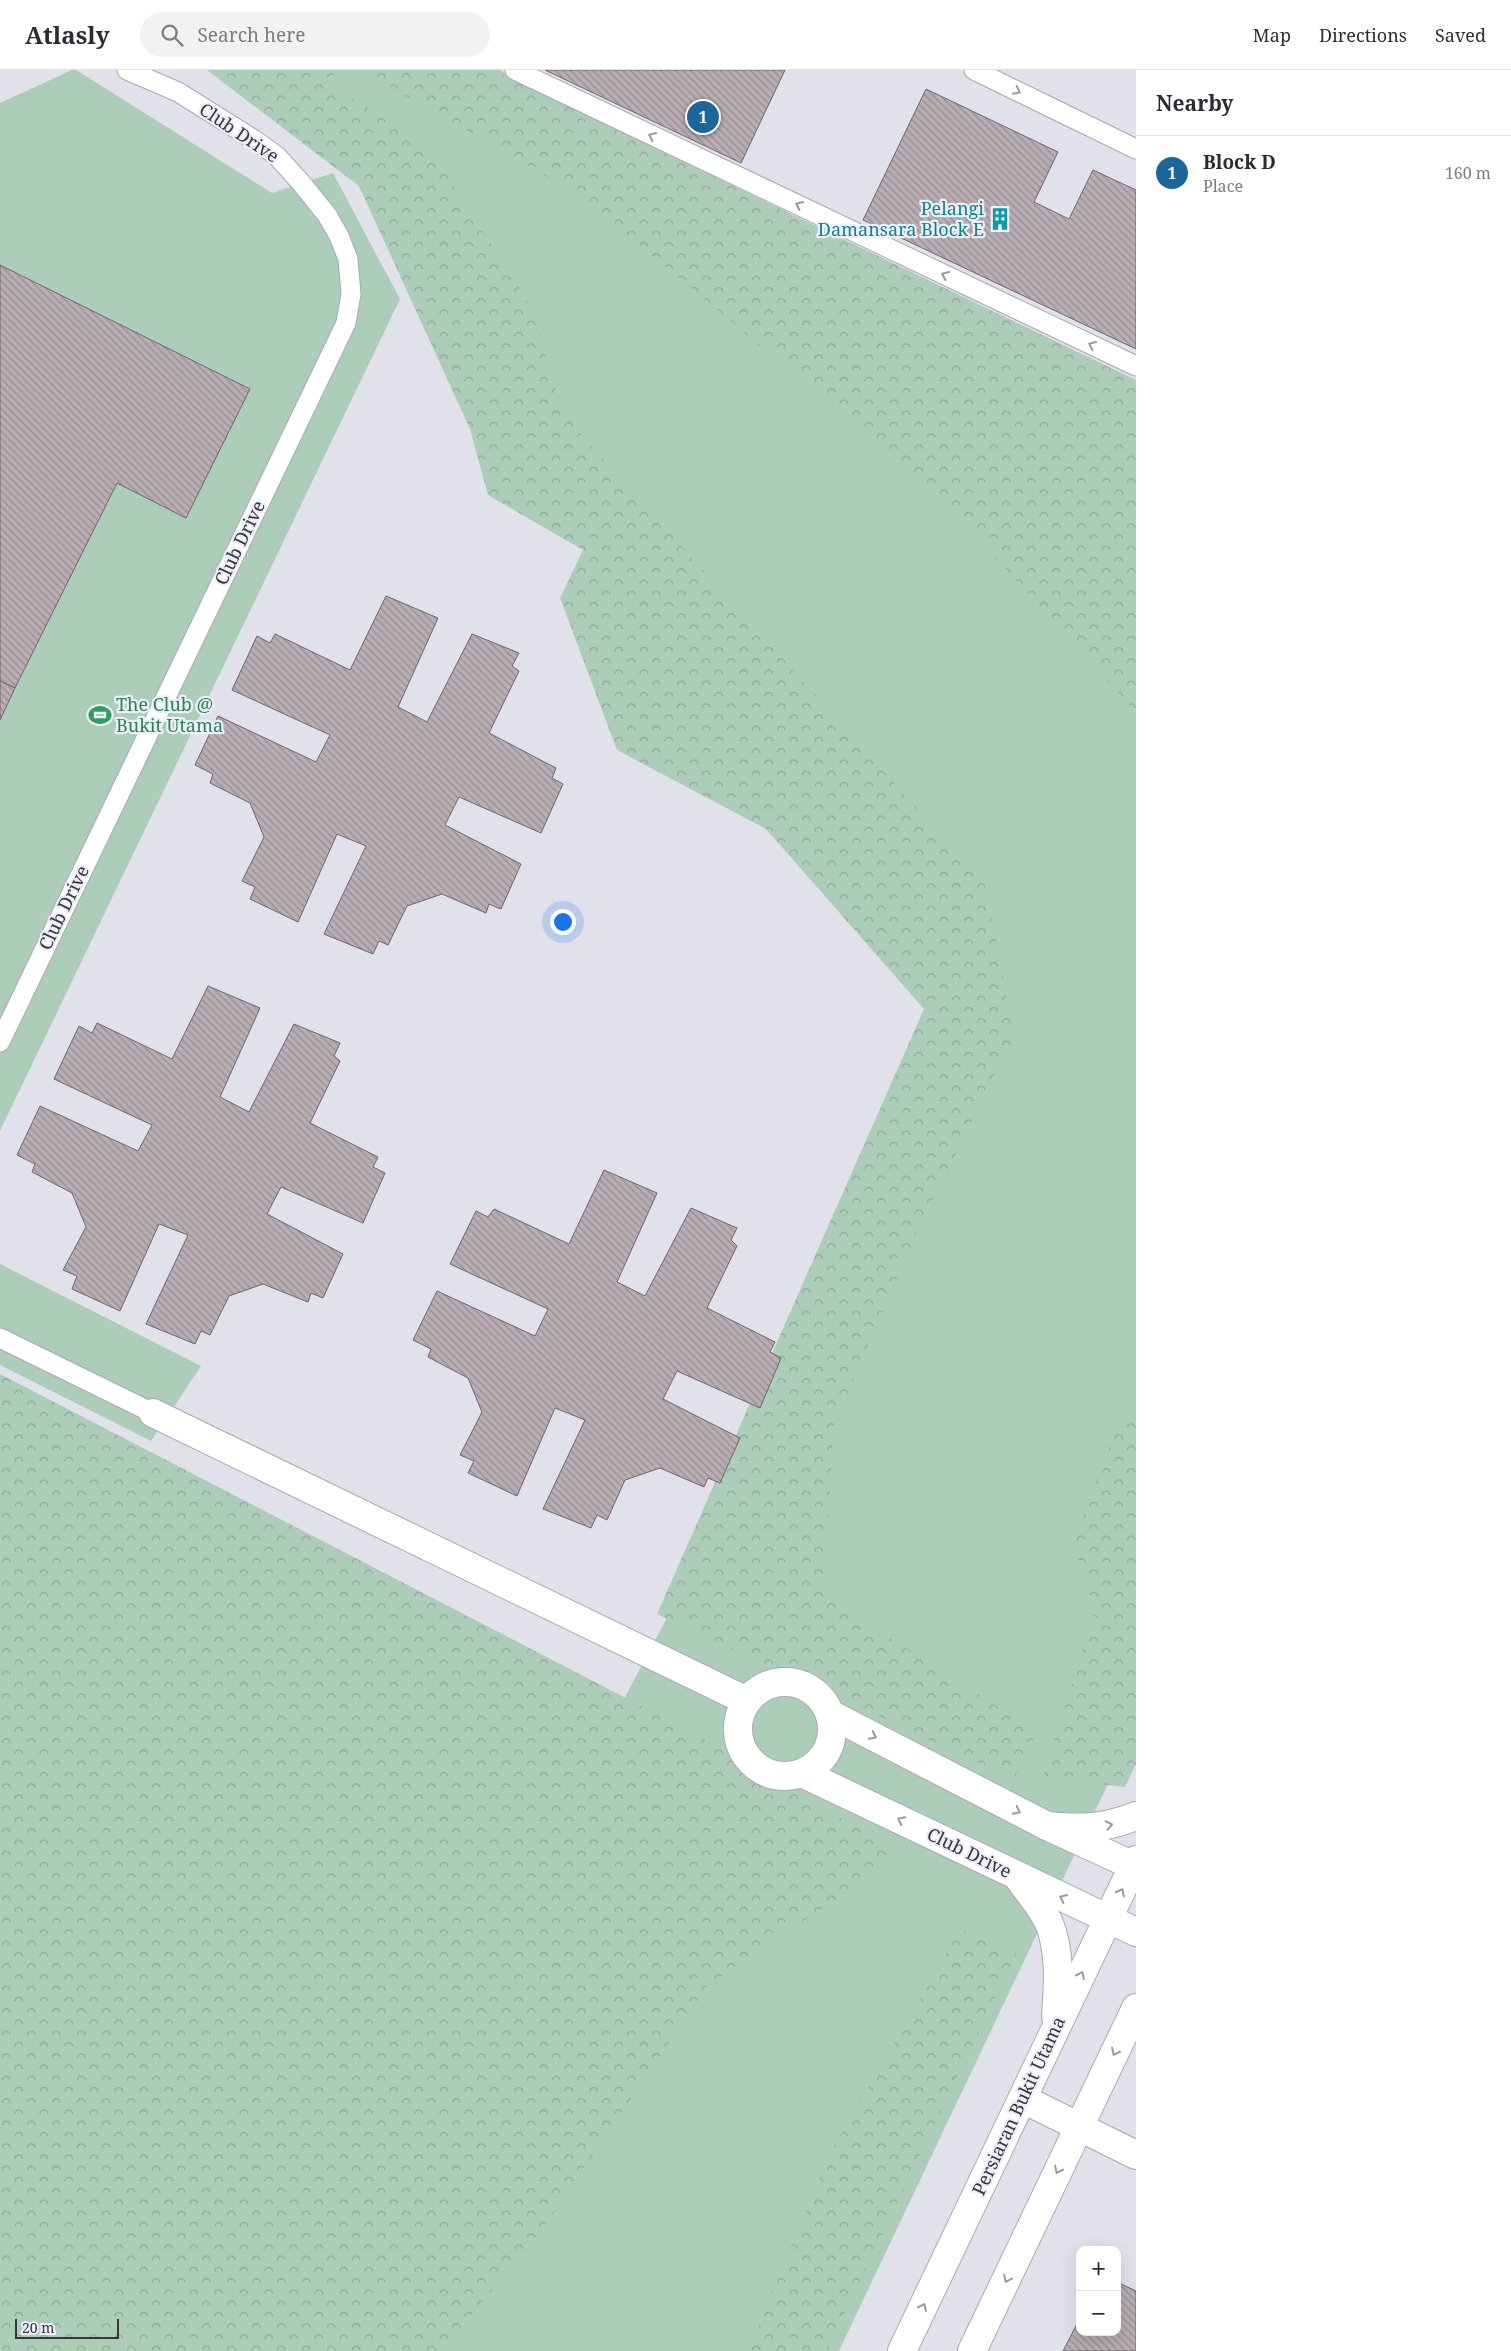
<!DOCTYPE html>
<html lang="en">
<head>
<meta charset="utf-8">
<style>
	:root { --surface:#fff; --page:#f2f2f3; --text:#2b2b33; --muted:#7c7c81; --line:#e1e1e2; --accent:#1b679a }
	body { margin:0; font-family:"Noto Serif",serif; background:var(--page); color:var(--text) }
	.controls { position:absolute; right:15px; bottom:15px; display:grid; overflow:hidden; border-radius:10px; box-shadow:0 5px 20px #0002 }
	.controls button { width:45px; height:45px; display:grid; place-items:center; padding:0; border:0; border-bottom:1px solid var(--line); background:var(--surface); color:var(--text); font:25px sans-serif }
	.scale { position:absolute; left:15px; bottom:12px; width:104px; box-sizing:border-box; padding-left:5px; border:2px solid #36363b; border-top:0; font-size:14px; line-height:18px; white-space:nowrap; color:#36363b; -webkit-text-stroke:4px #eeeefa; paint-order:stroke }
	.you { position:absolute; left:562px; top:851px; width:18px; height:18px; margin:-12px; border:4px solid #fff; border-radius:50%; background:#1a73e8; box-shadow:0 0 0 8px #1a73e833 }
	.badge { display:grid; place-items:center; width:32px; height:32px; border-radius:50%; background:var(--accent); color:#fff; font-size:16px; font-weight:700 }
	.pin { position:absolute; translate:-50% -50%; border:2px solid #fff; box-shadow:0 1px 5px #0006 }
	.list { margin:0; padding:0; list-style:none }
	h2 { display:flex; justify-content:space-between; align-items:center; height:65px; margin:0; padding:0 20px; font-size:21px }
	h2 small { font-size:16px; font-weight:400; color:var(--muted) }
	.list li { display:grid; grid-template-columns:32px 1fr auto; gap:15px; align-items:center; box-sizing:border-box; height:75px; padding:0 20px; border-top:1px solid var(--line) }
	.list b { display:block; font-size:19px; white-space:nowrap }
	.list p { margin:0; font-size:16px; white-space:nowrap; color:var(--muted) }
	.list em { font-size:16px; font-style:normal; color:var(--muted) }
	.icon { flex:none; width:28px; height:28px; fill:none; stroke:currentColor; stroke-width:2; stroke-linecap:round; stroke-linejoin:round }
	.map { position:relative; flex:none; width:1136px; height:2281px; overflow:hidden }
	header { display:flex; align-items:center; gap:30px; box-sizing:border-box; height:70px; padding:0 25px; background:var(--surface); border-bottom:1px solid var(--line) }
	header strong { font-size:24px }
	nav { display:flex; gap:28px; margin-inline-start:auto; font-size:18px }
	.search { width:350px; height:45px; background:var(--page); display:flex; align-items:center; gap:12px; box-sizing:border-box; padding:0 18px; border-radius:28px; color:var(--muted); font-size:19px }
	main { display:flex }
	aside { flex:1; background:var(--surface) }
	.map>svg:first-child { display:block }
</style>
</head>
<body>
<header>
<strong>Atlasly</strong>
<div class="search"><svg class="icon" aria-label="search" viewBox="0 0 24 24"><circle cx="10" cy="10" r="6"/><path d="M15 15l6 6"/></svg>Search here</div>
<nav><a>Map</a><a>Directions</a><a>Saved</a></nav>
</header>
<main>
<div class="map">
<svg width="1136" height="2281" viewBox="0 0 1136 2281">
	<defs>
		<pattern id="forest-crowns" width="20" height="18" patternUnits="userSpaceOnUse" patternTransform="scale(1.25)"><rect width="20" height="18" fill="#accdb7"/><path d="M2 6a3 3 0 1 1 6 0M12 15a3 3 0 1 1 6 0" fill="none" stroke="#8da796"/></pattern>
		<pattern id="building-back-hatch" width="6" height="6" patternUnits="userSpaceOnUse" patternTransform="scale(1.25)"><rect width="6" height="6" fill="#b7adb3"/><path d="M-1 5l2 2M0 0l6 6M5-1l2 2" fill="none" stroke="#968e93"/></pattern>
	</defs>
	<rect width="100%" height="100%" fill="#e1e1ec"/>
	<g fill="#accdb7">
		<polygon points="72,0 76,0 272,123 333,103 400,229 0,1061 0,33"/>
		<polygon points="232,0 500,0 1136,315 1136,1655 839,2281 0,2281 0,1310 624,1629 991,936 367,78"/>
		<polygon points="0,1194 201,1296 151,1371 0,1295"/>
	</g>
	<g fill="url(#forest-crowns)">
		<polygon points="207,0 339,0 326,12 427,75 533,239 561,341 985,814 1015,965 921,1153 834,1355 823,1525 1037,1662 1014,1709 657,1544 924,939 766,759 617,680 560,528 583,480 488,425 470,359 359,116"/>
		<polygon points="360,0 492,0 1136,310 1136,642 937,424 582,127"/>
		<polygon points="0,1304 703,1668 903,1784 708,1915 542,2160 442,2281 0,2281"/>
		<polygon points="1136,1342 1136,1694 1125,1717 1043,1707 1095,1539 1073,1474 1116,1358"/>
		<polygon points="960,1860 1018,1880 827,2281 748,2281 829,2085"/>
	</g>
	<g fill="url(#building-back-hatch)" stroke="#6f656b">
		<polygon points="545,0 785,0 741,93"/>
		<polygon points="926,19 1058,82 1034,132 1069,149 1093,100 1136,120 1136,279 863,150"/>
		<polygon points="0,195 250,319 186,448 117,413 15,618 0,611"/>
		<polygon points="386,526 438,548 398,637 427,652 472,564 519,583 512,596 519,601 489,663 556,698 552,708 563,714 541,763 459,727 445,755 521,794 501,839 489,834 486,843 442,824 407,836 388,875 379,871 373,884 324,864 366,776 337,764 298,852 250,829 255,817 242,811 264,767 250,733 210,713 213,704 195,695 218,646 316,692 330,665 232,620 257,566 270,573 275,564 350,600"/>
		<polygon points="0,611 15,618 0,650"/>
		<polygon points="208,916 260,938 220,1027 249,1042 294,954 340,973 334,986 340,991 310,1053 378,1087 373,1097 385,1103 363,1153 281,1117 267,1144 343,1184 323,1228 311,1223 308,1232 263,1214 229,1226 210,1265 201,1261 195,1274 146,1254 188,1165 159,1154 120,1241 72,1219 77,1206 63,1200 86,1157 72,1123 32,1102 35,1094 17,1085 40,1036 138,1081 152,1055 54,1009 79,956 92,963 97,953 172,989"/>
		<polygon points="604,1100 657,1123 617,1212 645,1226 691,1138 737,1158 731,1170 737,1176 707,1238 775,1272 770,1282 781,1288 760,1338 677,1301 663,1329 740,1368 720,1413 708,1408 704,1417 660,1398 625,1410 607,1450 597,1445 591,1458 543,1439 585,1350 555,1338 517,1426 468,1403 474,1391 460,1385 482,1342 468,1308 428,1287 431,1279 413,1270 437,1221 535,1266 548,1239 450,1194 476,1141 488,1147 494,1139 569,1174"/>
		<polygon points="1117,2212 1136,2221 1136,2281 1063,2281 1080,2248 1080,2262 1117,2262"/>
	</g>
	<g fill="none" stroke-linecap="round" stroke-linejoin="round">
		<defs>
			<g id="lane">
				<polyline points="515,0 1136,296"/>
				<polyline points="974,0 1136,79"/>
				<polyline points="0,972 346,253 351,224 348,189 339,166 327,145 302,114 277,86 253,69 178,22 127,0"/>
				<polyline points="0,1268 153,1343"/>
			</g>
			<g id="street">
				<polyline points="153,1343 747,1631"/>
				<circle cx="785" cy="1659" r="47"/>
				<polyline points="830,1644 1047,1756 1136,1797"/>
				<polyline points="802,1703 1136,1862"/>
			</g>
			<g id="secondary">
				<path d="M1047 1756C1081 1759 1103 1759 1136 1746"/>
				<path d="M1018 1807C1028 1822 1042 1837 1049 1853 1061 1882 1058 1916 1056 1946"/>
				<polyline points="1023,2029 1136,2085"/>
				<polyline points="902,2281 1136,1790"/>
				<polyline points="972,2281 1136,1938"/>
			</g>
		</defs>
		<use href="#lane" stroke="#a9a9b4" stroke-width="21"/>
		<use href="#street" stroke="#a9a9b4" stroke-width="30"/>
		<use href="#secondary" stroke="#a9a9b4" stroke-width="30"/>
		<use href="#lane" stroke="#fff" stroke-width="19"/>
		<use href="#street" stroke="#fff" stroke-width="28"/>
		<use href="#secondary" stroke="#fff" stroke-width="28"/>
	</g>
	<defs><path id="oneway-chevron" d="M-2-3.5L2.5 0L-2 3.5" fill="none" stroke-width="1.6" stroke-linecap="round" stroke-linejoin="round" transform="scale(1.25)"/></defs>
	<g stroke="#9a9a9d">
		<use href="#oneway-chevron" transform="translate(1017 21) rotate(26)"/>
		<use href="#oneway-chevron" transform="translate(652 66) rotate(-155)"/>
		<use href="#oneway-chevron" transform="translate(799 135) rotate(-155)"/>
		<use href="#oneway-chevron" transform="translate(945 205) rotate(-155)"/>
		<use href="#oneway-chevron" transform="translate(1092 275) rotate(-155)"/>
		<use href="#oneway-chevron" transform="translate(873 1666) rotate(27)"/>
		<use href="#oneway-chevron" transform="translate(1017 1741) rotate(27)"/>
		<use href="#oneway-chevron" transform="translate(901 1750) rotate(-154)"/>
		<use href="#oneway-chevron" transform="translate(1109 1755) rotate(-12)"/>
		<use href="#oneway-chevron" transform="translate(1121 1822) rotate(-63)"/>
		<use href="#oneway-chevron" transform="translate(1063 1828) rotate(-155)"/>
		<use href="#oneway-chevron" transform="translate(1081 1905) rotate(-65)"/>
		<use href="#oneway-chevron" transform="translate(1115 1982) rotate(116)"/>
		<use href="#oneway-chevron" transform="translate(1058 2100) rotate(115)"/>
		<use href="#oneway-chevron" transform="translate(1007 2209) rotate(115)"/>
		<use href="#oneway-chevron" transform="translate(923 2237) rotate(-65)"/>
	</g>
	<defs>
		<symbol id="building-bare" viewBox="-9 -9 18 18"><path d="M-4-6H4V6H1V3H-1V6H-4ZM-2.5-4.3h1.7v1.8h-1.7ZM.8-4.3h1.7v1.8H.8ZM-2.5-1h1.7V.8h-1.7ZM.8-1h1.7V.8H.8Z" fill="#0f9aa8" stroke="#eeeefa" stroke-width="2.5" paint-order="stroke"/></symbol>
		<symbol id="stadium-bare" viewBox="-9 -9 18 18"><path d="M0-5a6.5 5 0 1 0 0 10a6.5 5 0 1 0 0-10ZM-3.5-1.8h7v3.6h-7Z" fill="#2e9e5b" stroke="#eeeefa" stroke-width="2.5" paint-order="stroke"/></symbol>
	</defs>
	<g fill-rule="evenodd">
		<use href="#building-bare" x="984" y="133" width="32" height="32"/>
		<use href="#stadium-bare" x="84" y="629" width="32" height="32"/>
	</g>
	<g text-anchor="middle" stroke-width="4.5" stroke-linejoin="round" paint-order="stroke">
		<g font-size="18" fill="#36363b" stroke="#eeeefa">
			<text transform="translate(239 63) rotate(34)" y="6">Club Drive</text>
			<text transform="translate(240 473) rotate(-64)" y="6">Club Drive</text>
			<text transform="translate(64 838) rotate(-64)" y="6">Club Drive</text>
			<text transform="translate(969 1783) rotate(26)" y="6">Club Drive</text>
			<text transform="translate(1019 2036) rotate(-65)" y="6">Persiaran Bukit Utama</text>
		</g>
		<g font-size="18" fill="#0d838f" stroke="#eeeefa" text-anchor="end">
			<text x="984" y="145">Pelangi<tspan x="984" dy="21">Damansara Block E</tspan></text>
		</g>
		<g font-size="18" fill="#27864d" stroke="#eeeefa" text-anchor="start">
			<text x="116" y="641">The Club @<tspan x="116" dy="21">Bukit Utama</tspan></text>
		</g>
	</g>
</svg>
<div class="controls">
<button>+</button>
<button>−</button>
</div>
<div class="scale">20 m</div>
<div class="you"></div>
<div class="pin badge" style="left:703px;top:47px">1</div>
</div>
<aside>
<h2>Nearby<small></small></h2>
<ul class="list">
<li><span class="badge">1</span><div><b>Block D</b><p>Place</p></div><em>160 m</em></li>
</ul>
</aside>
</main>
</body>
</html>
